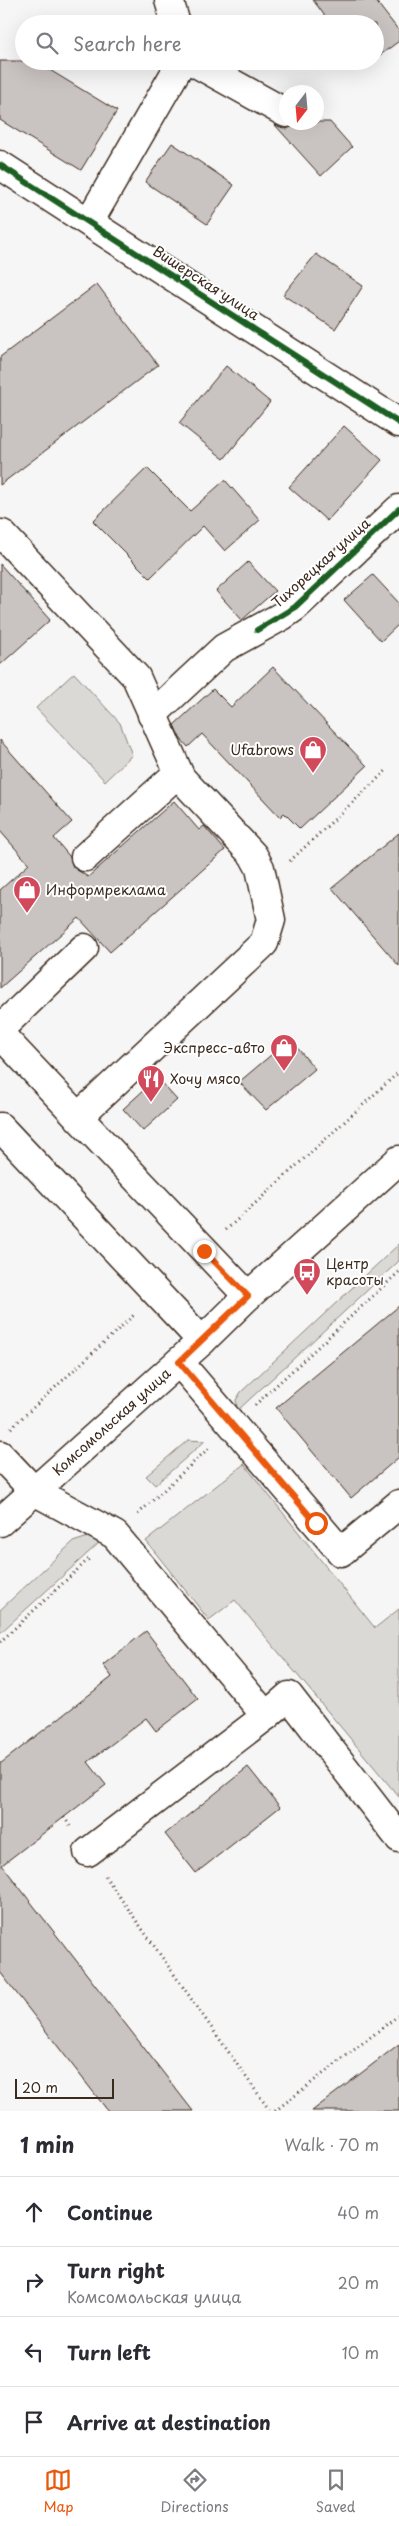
<!DOCTYPE html>
<html lang="en">
<head>
<meta charset="utf-8">
<style>
	:root { --surface:#fff; --page:#f7f7f7; --text:#2b2b33; --muted:#7c7c81; --line:#e1e1e2; --accent:#ea580c }
	body { margin:0; font-family:"Playpen Sans",sans-serif; background:var(--page); color:var(--text) }
	.compass { position:absolute; left:279px; top:85px; width:45px; height:45px; border-radius:50%; background:var(--surface); box-shadow:0 5px 20px #0002; rotate:196deg }
	.scale { position:absolute; left:15px; bottom:12px; width:99px; box-sizing:border-box; padding-left:5px; border:2px solid #3b2a1e; border-top:0; font-size:14px; line-height:18px; white-space:nowrap; color:#3b2a1e; -webkit-text-stroke:4px #fff; paint-order:stroke }
	.stop { position:absolute; width:15px; height:15px; margin:-11px; border:4px solid #ea580c; border-radius:50%; background:#fff }
	.stop.end { background:#ea580c; border-color:#fff; box-shadow:0 1px 5px #0008 }
	.list { margin:0; padding:0; list-style:none }
	h2 { display:flex; justify-content:space-between; align-items:center; height:65px; margin:0; padding:0 20px; font-size:21px }
	h2 small { font-size:16px; font-weight:400; color:var(--muted) }
	.list li { display:grid; grid-template-columns:32px 1fr auto; gap:15px; align-items:center; box-sizing:border-box; height:70px; padding:0 20px; border-top:1px solid var(--line) }
	.list b { display:block; font-size:19px; white-space:nowrap }
	.list p { margin:0; font-size:16px; white-space:nowrap; color:var(--muted) }
	.list em { font-size:16px; font-style:normal; color:var(--muted) }
	.icon { flex:none; width:28px; height:28px; fill:none; stroke:currentColor; stroke-width:2; stroke-linecap:round; stroke-linejoin:round }
	.map { position:relative; flex:none; width:399px; height:2111px; overflow:hidden }
	.search { position:absolute; background:var(--surface); box-shadow:0 5px 20px #0002; left:15px; right:15px; top:15px; height:55px; display:flex; align-items:center; gap:12px; box-sizing:border-box; padding:0 18px; border-radius:28px; color:var(--muted); font-size:19px }
	.sheet { height:345px; background:var(--surface) }
	nav { display:flex; justify-content:space-around; align-items:center; box-sizing:border-box; height:70px; border-top:1px solid var(--line); background:var(--surface); font-size:14px; color:var(--muted) }
	nav a { display:grid; justify-items:center; gap:2px }
	nav .on { color:var(--accent) }
	.map>svg:first-child { display:block }
</style>
</head>
<body>
<div class="map">
<svg width="399" height="2111" viewBox="0 0 399 2111">
	<rect width="100%" height="100%" fill="#f7f6f6"/>
	<filter id="ink" filterUnits="userSpaceOnUse"><feTurbulence type="fractalNoise" baseFrequency=".02" numOctaves="2"/><feDisplacementMap in="SourceGraphic" scale="10" xChannelSelector="R" yChannelSelector="G"/><feConvolveMatrix kernelMatrix="1 2 1 2 8 2 1 2 1" color-interpolation-filters="sRGB"/></filter>
	<g filter="url(#ink)">
		<g fill="#dbd9d6" stroke="#8b827a">
			<polygon points="74,673 120,723 132,755 105,781 36,708"/>
			<polygon points="399,1244 399,1261 237,1411 236,1400 241,1392"/>
			<polygon points="188,1440 205,1441 155,1485 146,1476"/>
			<polygon points="244,1464 375,1628 399,1609 399,1797 235,1600 209,1620 146,1541"/>
			<polygon points="88,1537 99,1543 0,1633 0,1610 73,1542"/>
		</g>
		<g fill="#c9c3c1" stroke="#3b2a1e">
			<polygon points="313,0 375,0 399,31 399,41 375,59 375,24 331,24"/>
			<polygon points="0,61 35,61 117,111 81,170 0,120"/>
			<polygon points="298,122 330,122 352,147 321,176 275,125 287,129"/>
			<polygon points="172,143 234,185 207,224 145,182"/>
			<polygon points="316,254 363,286 335,329 283,295"/>
			<polygon points="97,284 158,365 0,485 0,357"/>
			<polygon points="226,366 270,402 224,459 179,423"/>
			<polygon points="344,426 382,460 327,521 289,487"/>
			<polygon points="147,468 190,511 225,480 260,520 225,551 203,526 150,578 93,521"/>
			<polygon points="248,562 275,591 242,620 216,591"/>
			<polygon points="0,564 50,620 0,665"/>
			<polygon points="373,575 399,603 399,624 381,641 344,600"/>
			<polygon points="273,667 367,766 300,829 284,813 280,817 202,734 188,747 180,738 174,725 213,689 231,707"/>
			<polygon points="0,740 72,822 54,838 70,857 73,867 88,877 174,801 199,830 204,826 225,850 110,952 79,918 0,988 0,890 29,864 0,831"/>
			<polygon points="399,833 399,966 332,888"/>
			<polygon points="290,1039 315,1069 266,1110 239,1082"/>
			<polygon points="157,1078 177,1100 143,1131 123,1109"/>
			<polygon points="399,1306 399,1457 351,1498 276,1408"/>
			<polygon points="146,1631 198,1699 156,1731 146,1718 88,1762 106,1785 2,1865 193,2111 108,2111 0,1972 0,1764 112,1677 103,1665"/>
			<polygon points="248,1767 280,1807 196,1873 165,1834"/>
			<polygon points="399,2044 399,2111 312,2111"/>
		</g>
		<g fill="none" stroke-linecap="round" stroke-linejoin="round">
			<defs>
				<g id="minor">
					<polyline points="169,0 176,24"/>
					<polyline points="192,61 286,113"/>
					<polyline points="0,165 399,423"/>
					<polyline points="89,222 182,61"/>
					<polyline points="0,536 2,534 136,677 181,778 253,855 260,868 271,920 264,943 78,1117 248,1296"/>
					<polyline points="152,715 224,648 282,616 295,607 399,509"/>
					<polyline points="85,857 178,773"/>
					<polyline points="0,1029 84,948"/>
					<polyline points="0,1034 78,1117"/>
					<polyline points="0,1127 202,1341"/>
					<polyline points="179,1362 341,1552 399,1504"/>
					<polyline points="0,1455 34,1491 115,1535 266,1716 88,1852"/>
					<polyline points="266,1716 289,1696 399,1838"/>
				</g>
				<g id="major">
					<path id="s1" d="M0 1522 202 1341 248 1296 399 1160"/>
				</g>
			</defs>
			<use href="#minor" stroke="#3b2a1e" stroke-width="31"/>
			<use href="#major" stroke="#3b2a1e" stroke-width="31"/>
			<g stroke="#3b2a1e" stroke-width="3" stroke-dasharray="1 4" stroke-linecap="butt">
				<polyline points="290,861 388,769"/>
				<polyline points="226,1230 399,1072"/>
				<polyline points="255,1405 399,1272"/>
				<polyline points="11,1428 135,1314"/>
				<polyline points="138,1514 210,1447"/>
				<polyline points="0,1642 91,1557"/>
				<polyline points="64,1817 70,1826"/>
				<polyline points="105,1876 270,2111"/>
				<polyline points="275,2111 399,2015"/>
			</g>
			<use href="#minor" stroke="#fff" stroke-width="28"/>
			<use href="#major" stroke="#fff" stroke-width="28"/>
			<defs>
				<g id="cycleway">
					<polyline points="0,165 399,423"/>
					<polyline points="257,630 295,607 399,509"/>
				</g>
			</defs>
			<use href="#cycleway" stroke="#fff" stroke-width="9"/>
			<use href="#cycleway" stroke="#1b5e20" stroke-width="6"/>
		</g>
	</g>
	<g fill="none" stroke-linecap="round" stroke-linejoin="round" filter="url(#ink)">
		<polyline stroke="#ea580c" stroke-width="6" points="204,1251 248,1296 179,1362 316,1523"/>
	</g>
	<defs>
		<symbol id="shop-pin" viewBox="-11 -11 22 30"><path d="M0 17L-7.5 6A9.5 9.5 0 1 1 7.5 6Z" fill="#d1495b" stroke="#fff"/><path d="M-5-2.5h2.3a2.7 3.5 0 0 1 5.4 0H5L5.5 6h-11ZM-1.5-2.5h3a1.5 2.3 0 0 0-3 0Z" fill="#fff"/></symbol>
		<symbol id="restaurant-pin" viewBox="-11 -11 22 30"><path d="M0 17L-7.5 6A9.5 9.5 0 1 1 7.5 6Z" fill="#d1495b" stroke="#fff"/><path d="M-5-6h1v4h1v-4h1v4h1v-4h1v5L-1.5 .5V6h-2V.5L-5-1ZM5-6V6H3V1.5H1.5Q1.5-4 5-6Z" fill="#fff"/></symbol>
		<symbol id="bus-pin" viewBox="-11 -11 22 30"><path d="M0 17L-7.5 6A9.5 9.5 0 1 1 7.5 6Z" fill="#d1495b" stroke="#fff"/><path d="M-5-6H5V4H4V6H2V4H-2V6H-4V4H-5ZM-3.5-4V0h7V-4ZM-3.5 1.2v1.5H-2V1.2ZM2 1.2v1.5H3.5V1.2Z" fill="#fff"/></symbol>
	</defs>
	<g fill-rule="evenodd">
		<use href="#shop-pin" x="297" y="734" width="32" height="43"/>
		<use href="#shop-pin" x="11" y="874" width="32" height="43"/>
		<use href="#shop-pin" x="268" y="1032" width="32" height="43"/>
		<use href="#restaurant-pin" x="135" y="1063" width="32" height="43"/>
		<use href="#bus-pin" x="291" y="1256" width="32" height="43"/>
	</g>
	<g text-anchor="middle" stroke-width="4" stroke-linejoin="round" paint-order="stroke">
		<g font-size="14" fill="#3b2a1e" stroke="#fff">
			<text transform="translate(206 283) rotate(33)" y="5">Вишерская улица</text>
			<text transform="translate(321 563) rotate(-42)" y="5">Тихорецкая улица</text>
			<text dy="5" stroke="none"><textPath href="#s1" startOffset="150">Комсомольская улица</textPath></text>
		</g>
		<g font-size="14" fill="#3b2a1e" stroke="#fff" text-anchor="start">
			<text x="294" y="755" text-anchor="end">Ufabrows</text>
			<text x="46" y="895">Информреклама</text>
			<text x="265" y="1053" text-anchor="end">Экспресс-авто</text>
			<text x="170" y="1084">Хочу мясо</text>
			<text x="326" y="1269">Центр<tspan x="326" dy="16">красоты</tspan></text>
		</g>
	</g>
</svg>
<svg class="compass" viewBox="-18 -18 36 36"><path d="M0-13l5 13h-10z" fill="#e53935"/><path d="M0 13l5-13h-10z" fill="#7c7c81"/></svg>
<div class="scale">20 m</div>
<div class="stop" style="left:316px;top:1523px"></div>
<div class="stop end" style="left:204px;top:1251px"></div>
<div class="search"><svg class="icon" aria-label="search" viewBox="0 0 24 24"><circle cx="10" cy="10" r="6"/><path d="M15 15l6 6"/></svg>Search here</div>
</div>
<section class="sheet">
<h2>1 min<small>Walk · 70 m</small></h2>
<ul class="list">
<li><svg class="icon" aria-label="ahead" viewBox="0 0 24 24"><path d="M12 20V5M6 11l6-6 6 6"/></svg><div><b>Continue</b></div><em>40 m</em></li>
<li><svg class="icon" aria-label="right" viewBox="0 0 24 24"><path d="M7 20v-9h11M14 6l5 5-5 5"/></svg><div><b>Turn right</b><p>Комсомольская улица</p></div><em>20 m</em></li>
<li><svg class="icon" aria-label="left" viewBox="0 0 24 24"><path d="M17 20v-9H6M10 6l-5 5 5 5"/></svg><div><b>Turn left</b></div><em>10 m</em></li>
<li><svg class="icon" aria-label="arrive" viewBox="0 0 24 24"><path d="M6 21V4h12l-3 4 3 4H6"/></svg><div><b>Arrive at destination</b></div></li>
</ul>
</section>
<nav>
<a class="on"><svg class="icon" aria-label="map" viewBox="0 0 24 24"><path d="M3 6l6-2 6 2 6-2v14l-6 2-6-2-6 2zM9 4v14M15 6v14"/></svg>Map</a>
<a><svg class="icon" aria-label="directions" viewBox="0 0 24 24"><path d="M12 3l9 9-9 9-9-9zM9 14v-3h6M13 9l2 2-2 2"/></svg>Directions</a>
<a><svg class="icon" aria-label="saved" viewBox="0 0 24 24"><path d="M7 4h10v16l-5-4-5 4z"/></svg>Saved</a>
</nav>
</body>
</html>
